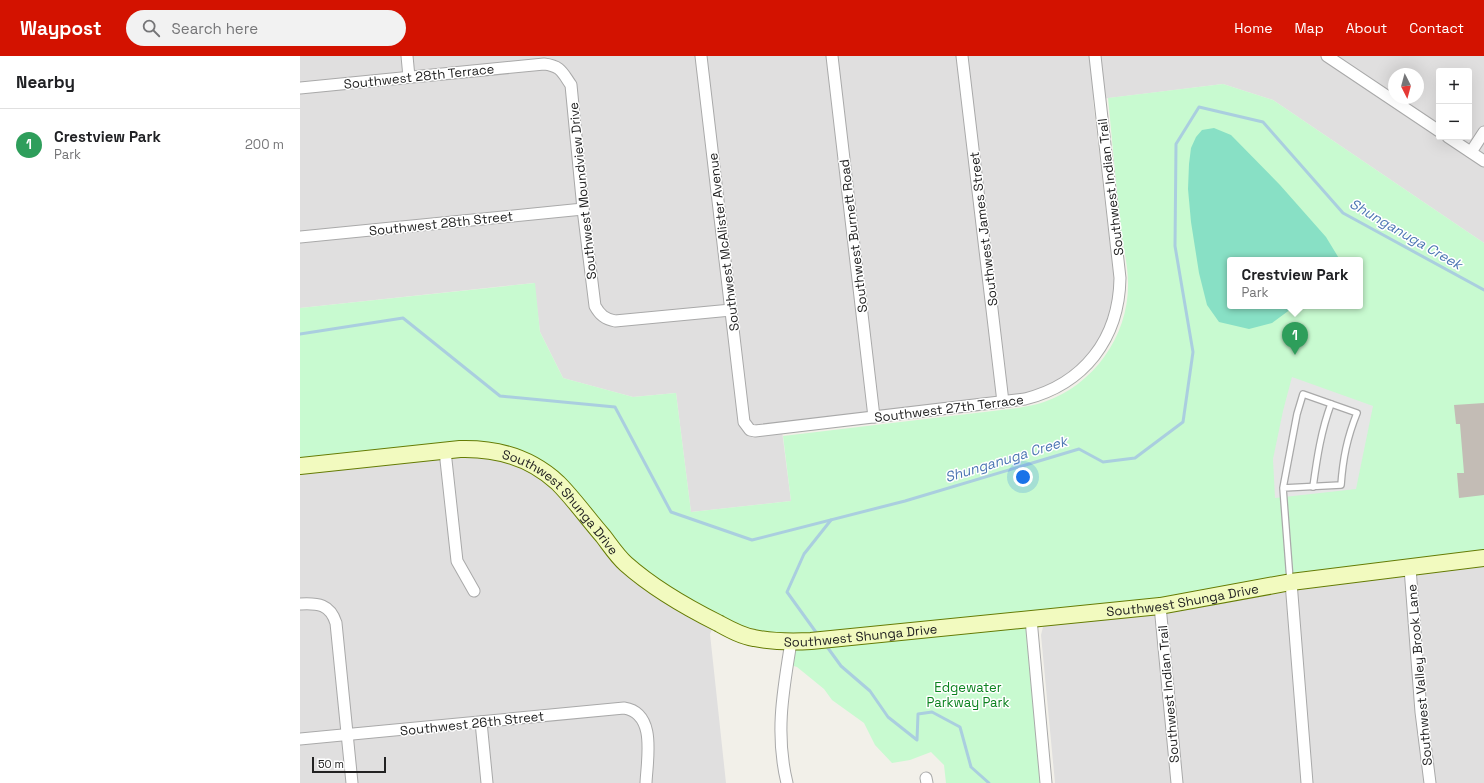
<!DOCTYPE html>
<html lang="en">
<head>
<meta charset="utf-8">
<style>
	:root { --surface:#fff; --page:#f2f2f2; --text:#202124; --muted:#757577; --line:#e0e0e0; --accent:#d31200 }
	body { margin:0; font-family:"Space Grotesk",sans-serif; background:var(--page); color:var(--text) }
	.controls { position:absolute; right:12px; top:12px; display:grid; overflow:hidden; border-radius:4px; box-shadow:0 4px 16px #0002 }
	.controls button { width:36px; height:36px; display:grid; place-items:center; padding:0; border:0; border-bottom:1px solid var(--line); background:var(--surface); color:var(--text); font:20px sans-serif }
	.compass { position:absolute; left:1088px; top:12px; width:36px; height:36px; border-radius:50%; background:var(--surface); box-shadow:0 4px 16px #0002; rotate:174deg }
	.scale { position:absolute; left:12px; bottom:10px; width:74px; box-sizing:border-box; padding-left:4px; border:2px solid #222; border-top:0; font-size:11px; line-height:14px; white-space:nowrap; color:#222; -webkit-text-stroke:3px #fff; paint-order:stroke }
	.you { position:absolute; left:723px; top:421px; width:14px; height:14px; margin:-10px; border:3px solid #fff; border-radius:50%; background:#1a73e8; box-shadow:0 0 0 6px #1a73e833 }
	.badge { display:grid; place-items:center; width:26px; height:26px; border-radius:50%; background:var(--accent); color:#fff; font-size:13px; font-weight:700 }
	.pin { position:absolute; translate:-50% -33px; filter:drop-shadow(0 1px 2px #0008) }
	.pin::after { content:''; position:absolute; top:21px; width:14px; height:12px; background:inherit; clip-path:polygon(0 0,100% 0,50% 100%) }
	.popup { position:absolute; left:927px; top:201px; width:136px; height:52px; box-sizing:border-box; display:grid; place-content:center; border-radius:4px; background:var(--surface); filter:drop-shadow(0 1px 3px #0005); font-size:13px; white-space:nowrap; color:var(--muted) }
	.popup b { font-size:15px; color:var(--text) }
	.popup::after { content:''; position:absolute; left:50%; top:100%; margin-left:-8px; border:8px solid transparent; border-top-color:var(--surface) }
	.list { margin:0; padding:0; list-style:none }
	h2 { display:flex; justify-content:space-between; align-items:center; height:52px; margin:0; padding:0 16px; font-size:17px }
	h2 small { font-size:13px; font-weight:400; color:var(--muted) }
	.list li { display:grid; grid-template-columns:26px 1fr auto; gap:12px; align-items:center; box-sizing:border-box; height:72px; padding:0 16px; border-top:1px solid var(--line) }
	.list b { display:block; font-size:15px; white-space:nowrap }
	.list p { margin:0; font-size:13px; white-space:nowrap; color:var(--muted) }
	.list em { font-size:13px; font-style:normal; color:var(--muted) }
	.icon { flex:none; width:22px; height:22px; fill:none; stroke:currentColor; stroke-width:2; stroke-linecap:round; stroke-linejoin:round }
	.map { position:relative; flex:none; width:1184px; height:727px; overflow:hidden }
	header { display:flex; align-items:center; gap:24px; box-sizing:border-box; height:56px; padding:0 20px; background:var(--accent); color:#fff }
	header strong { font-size:19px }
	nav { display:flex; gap:22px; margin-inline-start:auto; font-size:14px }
	.search { width:280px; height:36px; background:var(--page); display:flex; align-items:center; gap:10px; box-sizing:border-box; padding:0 14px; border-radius:22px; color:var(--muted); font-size:15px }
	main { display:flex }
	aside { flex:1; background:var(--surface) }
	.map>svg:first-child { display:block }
</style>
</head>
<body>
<header>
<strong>Waypost</strong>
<div class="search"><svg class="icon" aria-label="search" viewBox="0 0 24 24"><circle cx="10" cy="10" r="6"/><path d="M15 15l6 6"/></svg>Search here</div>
<nav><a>Home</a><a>Map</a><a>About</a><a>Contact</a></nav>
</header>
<main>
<aside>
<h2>Nearby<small></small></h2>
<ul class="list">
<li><span class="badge" style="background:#2e9e5b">1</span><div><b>Crestview Park</b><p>Park</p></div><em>200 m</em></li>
</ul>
</aside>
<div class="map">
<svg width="1184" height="727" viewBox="0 0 1184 727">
	<rect width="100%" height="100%" fill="#f2f0e9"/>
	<g fill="#e0dfdf" fill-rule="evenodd">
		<path d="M0 0H1184V187L973 44 923 28 793 44 814 224V244L809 262 793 297 762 324 728 337 481 367 491 445 391 456 376 337 333 341 263 322 240 276 234 227 0 252ZM1139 15H1169V81H1139ZM1094 18H1118V42H1094Z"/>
		<polygon points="175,400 200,403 224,413 246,425 317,510 338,529 413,571 410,578 426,727 0,727 0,418"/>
		<polygon points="1184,510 1184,727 755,727 741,579 743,571 749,569 872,556 1009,532"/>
	</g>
	<g fill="#c8fad0" fill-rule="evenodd">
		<path d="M923 28 973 44 1184 187V496L852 544 495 578H481L465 576 440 569 408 556 341 514 257 416C238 402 223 395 200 389L0 404V252L235 227 240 276 263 322 333 341 376 337 391 456 491 445 483 380 718 352C726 350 736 349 744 346 794 329 829 279 828 227 828 207 822 187 820 167 816 125 812 84 808 42ZM930 204H1060V250H930Z"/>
		<polygon points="731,563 746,727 646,727 644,709 631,696 610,704 592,707 575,689 564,667 532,644 524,633 497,611 488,608 491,586"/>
	</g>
	<polygon fill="#88e0c5" points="914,72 931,79 980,129 1026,181 1040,204 930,204 930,250 995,250 972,267 949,273 919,266 907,249 899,217 891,166 888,133 889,108 891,92 896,81 902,74"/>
	<polygon fill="#e6e6e6" points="992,321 1073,350 1056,433 975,442 973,403 983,355"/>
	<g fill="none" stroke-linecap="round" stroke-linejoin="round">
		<g stroke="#aacedf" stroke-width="3">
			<polyline points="0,278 103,262 200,340 315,351 371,456 452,484 605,445 779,393 803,406 835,402 883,366 893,296 875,190 876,88 899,51 963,66 1043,157 1184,234"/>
			<polyline points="518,579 487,536 504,498 531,464"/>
			<polyline points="525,588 541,610 570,635 588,661 617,684 618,658 632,656 660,671 671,711 689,727"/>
		</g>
	</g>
	<polygon fill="#c3bcb5" points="1184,347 1184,439 1159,442 1157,417 1164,417 1160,368 1156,368 1154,349"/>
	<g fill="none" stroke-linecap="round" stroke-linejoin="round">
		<defs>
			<g id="lane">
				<path d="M1013 431C1017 402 1021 375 1031 348"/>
				<path d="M983 432 1041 429C1043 402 1047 382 1057 357L1003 338 997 358 983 432 990 524"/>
			</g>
			<g id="street">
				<polyline points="107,0 109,21"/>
				<path d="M401 0 444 366 450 374 455 375 725 343C784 328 819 283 820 222L795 0"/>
				<polyline points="532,0 574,361"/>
				<polyline points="662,0 703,346"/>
				<polyline points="1027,0 1139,75"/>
				<path d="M0 32 244 8C261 10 262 16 271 29L283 153 295 250C300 259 305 263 315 265L431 254"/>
				<polyline points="1148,81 1184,105"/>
				<polyline points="1171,96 1184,76"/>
				<polyline points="0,181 283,153"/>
				<polyline points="145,395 157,505 174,535"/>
				<polyline points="1110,512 1121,656 1130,727"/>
				<polyline points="991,526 1007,727"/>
				<path d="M0 548C18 547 30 548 36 567L52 727"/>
				<polyline points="860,550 877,727"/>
				<polyline points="731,563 746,727"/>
				<polyline points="181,666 187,727"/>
				<path d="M0 683 324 652C357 657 347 703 346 727"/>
				<polyline points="626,722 627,727"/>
				<path d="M487 727C475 678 483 635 491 586"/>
			</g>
			<g id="secondary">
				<path id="s1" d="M0 410 160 393C196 392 231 402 258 427 274 443 288 463 303 480 310 489 317 500 326 508 353 532 386 551 418 567 429 573 441 580 454 582 473 586 492 586 511 585L860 550 991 526 1184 502"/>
			</g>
		</defs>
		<use href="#lane" stroke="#a9a9a9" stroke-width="8"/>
		<use href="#street" stroke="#a9a9a9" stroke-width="13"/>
		<use href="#secondary" stroke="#657c05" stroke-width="18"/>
		<use href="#lane" stroke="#fff" stroke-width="5.5"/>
		<use href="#street" stroke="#fff" stroke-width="11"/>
		<use href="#secondary" stroke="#f2fabf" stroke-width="16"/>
	</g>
	<g text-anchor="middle" stroke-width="3" stroke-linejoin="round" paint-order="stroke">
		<g font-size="13" fill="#222" stroke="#fff">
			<text transform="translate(119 20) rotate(-6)" y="5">Southwest 28th Terrace</text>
			<text transform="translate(810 131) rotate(-97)" y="5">Southwest Indian Trail</text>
			<text transform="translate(282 135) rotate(-96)" y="5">Southwest Moundview Drive</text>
			<text transform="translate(141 167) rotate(-6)" y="5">Southwest 28th Street</text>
			<text transform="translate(683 173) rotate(-97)" y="5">Southwest James Street</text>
			<text transform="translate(553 180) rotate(-97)" y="5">Southwest Burnett Road</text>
			<text transform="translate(423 186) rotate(-97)" y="5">Southwest McAlister Avenue</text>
			<text transform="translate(649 352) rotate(-7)" y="5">Southwest 27th Terrace</text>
			<text dy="5" stroke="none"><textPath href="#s1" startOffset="281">Southwest Shunga Drive</textPath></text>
			<text dy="5" stroke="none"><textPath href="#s1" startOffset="953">Southwest Shunga Drive</textPath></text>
			<text dy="5" stroke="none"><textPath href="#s1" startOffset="629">Southwest Shunga Drive</textPath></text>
			<text transform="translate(1119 619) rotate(-95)" y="5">Southwest Valley Brook Lane</text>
			<text transform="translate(868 638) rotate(-95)" y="5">Southwest Indian Trail</text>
			<text transform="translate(172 667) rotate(-6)" y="5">Southwest 26th Street</text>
		</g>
		<g font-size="13" fill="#0c8320" stroke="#fff">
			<text x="668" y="636">Edgewater<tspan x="668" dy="15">Parkway Park</tspan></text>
		</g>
		<g font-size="14" font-style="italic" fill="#4d77b3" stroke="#fff">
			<text transform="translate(1106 178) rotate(30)" y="5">Shunganuga Creek</text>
			<text transform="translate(706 403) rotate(-17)" y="5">Shunganuga Creek</text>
		</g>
	</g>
</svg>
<div class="controls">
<button>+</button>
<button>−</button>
</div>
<svg class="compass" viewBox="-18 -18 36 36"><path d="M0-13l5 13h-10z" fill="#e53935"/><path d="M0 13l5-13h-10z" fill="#757577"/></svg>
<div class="scale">50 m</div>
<div class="you"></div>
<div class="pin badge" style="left:995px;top:299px;background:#2e9e5b">1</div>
<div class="popup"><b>Crestview Park</b>Park</div>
</div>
</main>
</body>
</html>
